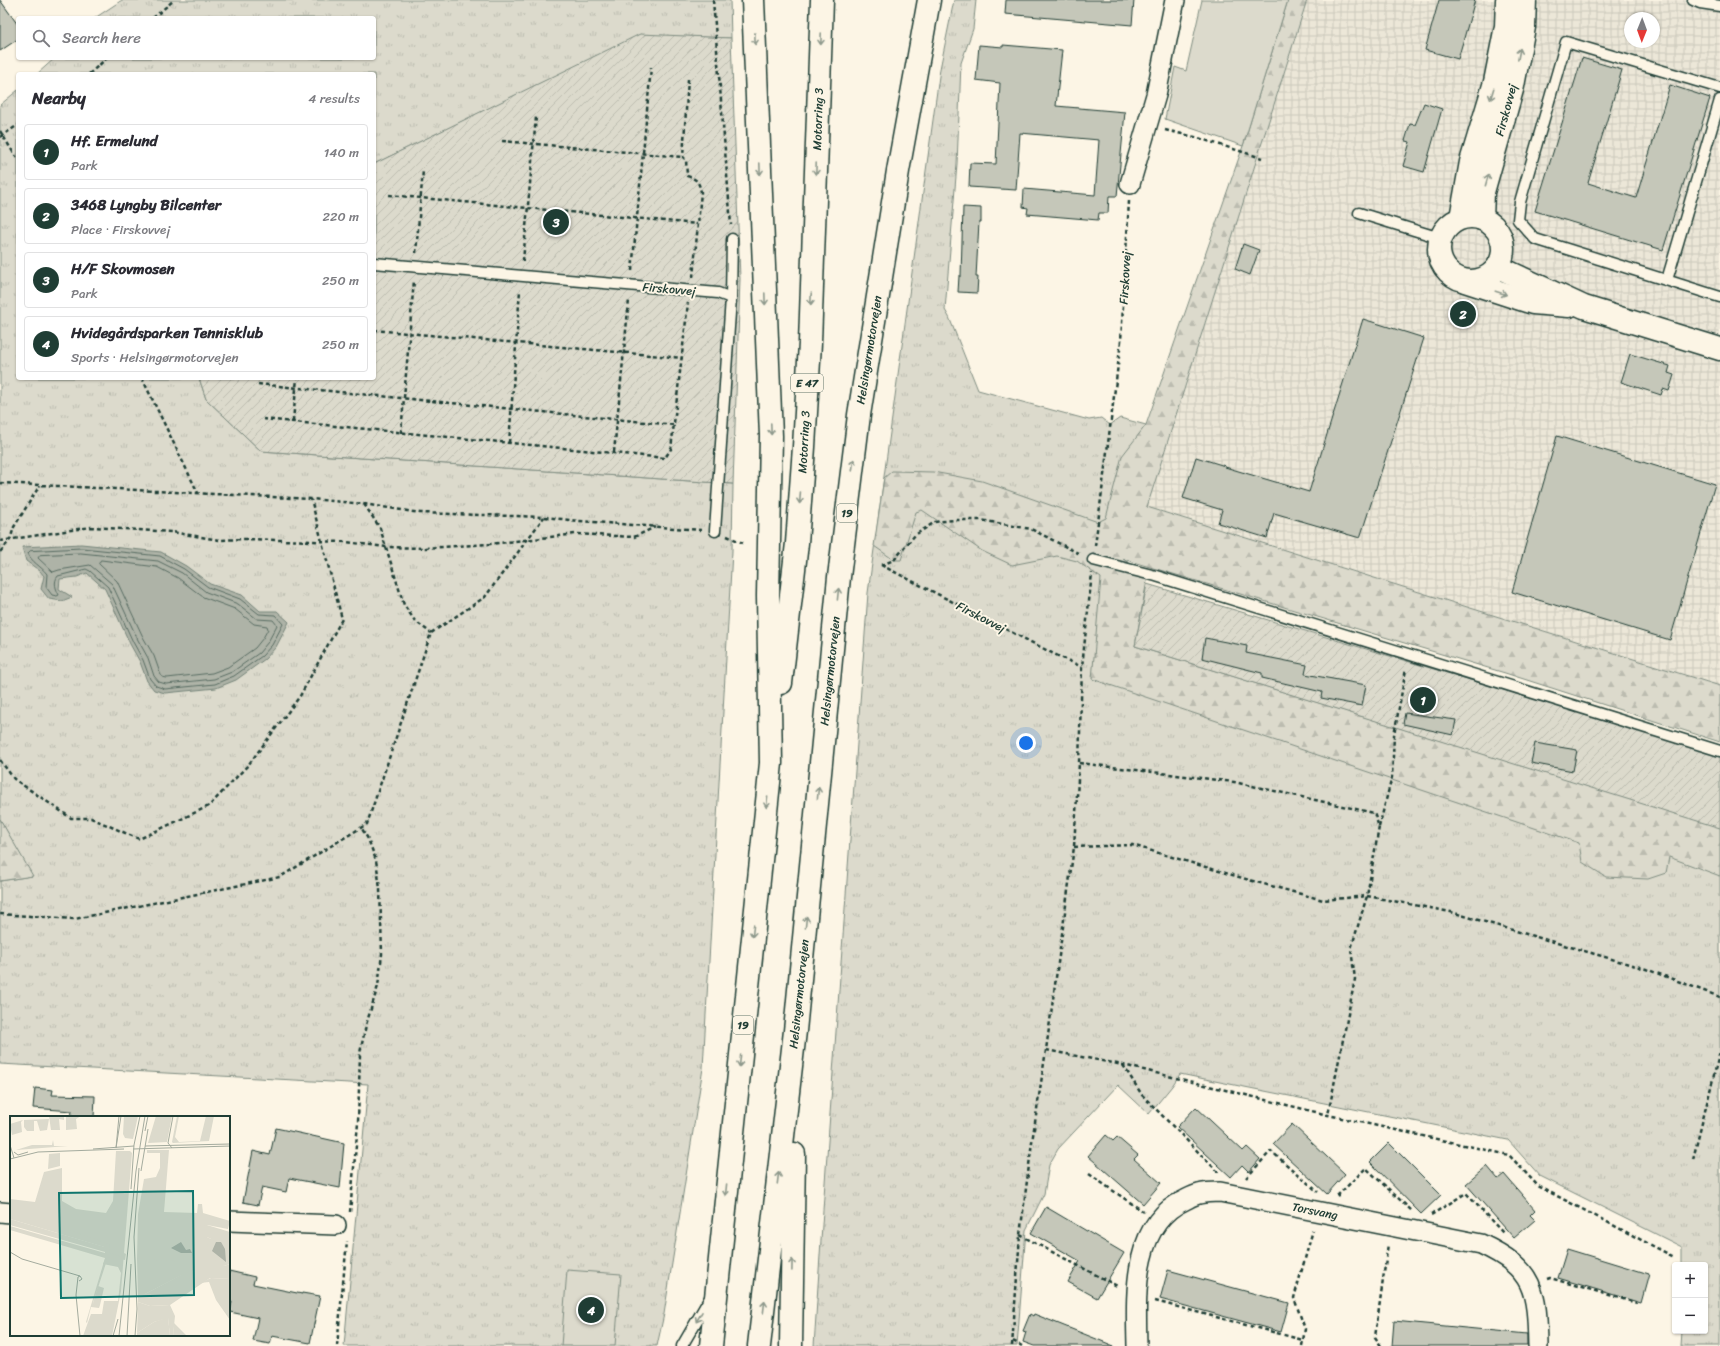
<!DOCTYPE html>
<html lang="en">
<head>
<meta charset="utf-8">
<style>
	:root { --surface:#fff; --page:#f2f2f3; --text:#2b2b33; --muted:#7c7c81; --line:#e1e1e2; --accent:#1f3d34 }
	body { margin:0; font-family:Sriracha,sans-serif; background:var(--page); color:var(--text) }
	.controls { position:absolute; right:12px; bottom:12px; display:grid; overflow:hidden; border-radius:4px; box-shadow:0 1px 3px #0004 }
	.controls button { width:36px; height:36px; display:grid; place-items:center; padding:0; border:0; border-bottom:1px solid var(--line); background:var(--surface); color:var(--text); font:20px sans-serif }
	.compass { position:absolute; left:1624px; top:12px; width:36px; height:36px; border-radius:50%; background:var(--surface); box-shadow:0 1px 3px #0004; rotate:181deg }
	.you { position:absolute; left:1026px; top:743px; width:14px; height:14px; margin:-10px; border:3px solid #fff; border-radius:50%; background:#1a73e8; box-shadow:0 0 0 6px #1a73e833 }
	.badge { display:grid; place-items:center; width:26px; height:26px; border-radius:50%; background:var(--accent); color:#fff; font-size:13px; font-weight:700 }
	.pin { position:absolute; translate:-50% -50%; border:2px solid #fff; box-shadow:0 1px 4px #0006 }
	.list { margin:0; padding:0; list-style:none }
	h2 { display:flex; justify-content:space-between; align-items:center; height:52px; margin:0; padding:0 16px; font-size:17px }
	h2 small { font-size:13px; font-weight:400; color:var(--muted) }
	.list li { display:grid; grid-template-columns:26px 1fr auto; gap:12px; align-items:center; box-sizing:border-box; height:56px; margin:0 8px 8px; padding:0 8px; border:1px solid var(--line); border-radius:4px }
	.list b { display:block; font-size:15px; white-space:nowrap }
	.list p { margin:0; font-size:13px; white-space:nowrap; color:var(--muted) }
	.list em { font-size:13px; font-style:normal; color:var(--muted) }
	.icon { flex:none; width:22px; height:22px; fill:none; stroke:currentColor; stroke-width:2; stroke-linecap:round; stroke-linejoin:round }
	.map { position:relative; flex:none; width:1720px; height:1346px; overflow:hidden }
	.search { position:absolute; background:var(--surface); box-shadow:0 1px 3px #0004; left:16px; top:16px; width:360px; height:44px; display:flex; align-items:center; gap:10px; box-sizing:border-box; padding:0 14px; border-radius:4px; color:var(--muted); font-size:15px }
	.panel { position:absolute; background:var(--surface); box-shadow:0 1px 3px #0004; left:16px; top:72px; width:360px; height:308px; border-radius:4px }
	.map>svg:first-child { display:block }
</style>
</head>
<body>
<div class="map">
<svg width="1720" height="1346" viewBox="0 0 1720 1346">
	<defs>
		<pattern id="industrial-grid" width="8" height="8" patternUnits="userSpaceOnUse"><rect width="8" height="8" fill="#ece7d8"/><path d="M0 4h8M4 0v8" fill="none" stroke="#cac7ba"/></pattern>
		<pattern id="grass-tufts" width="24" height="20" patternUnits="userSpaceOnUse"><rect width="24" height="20" fill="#dcdacc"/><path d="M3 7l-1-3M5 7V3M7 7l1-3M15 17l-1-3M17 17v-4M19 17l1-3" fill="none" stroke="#bcbcb0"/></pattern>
		<pattern id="forest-firs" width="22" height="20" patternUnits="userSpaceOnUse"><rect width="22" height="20" fill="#dcdacc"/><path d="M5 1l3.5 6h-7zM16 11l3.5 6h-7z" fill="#bcbcb0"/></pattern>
		<pattern id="garden-furrows" width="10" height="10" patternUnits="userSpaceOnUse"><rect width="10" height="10" fill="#dcdacc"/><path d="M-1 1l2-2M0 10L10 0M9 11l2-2" fill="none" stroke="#bcbcb0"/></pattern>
	</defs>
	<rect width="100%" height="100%" fill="#fcf5e5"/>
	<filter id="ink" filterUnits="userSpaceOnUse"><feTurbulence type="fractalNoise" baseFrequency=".025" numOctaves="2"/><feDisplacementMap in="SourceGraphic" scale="8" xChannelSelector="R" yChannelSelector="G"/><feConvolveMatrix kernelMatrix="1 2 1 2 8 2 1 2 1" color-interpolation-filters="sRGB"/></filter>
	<g filter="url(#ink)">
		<path fill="url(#industrial-grid)" fill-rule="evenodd" d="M1307 0H1720V686L1147 507ZM1630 18H1654V42H1630Z"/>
		<g fill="url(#grass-tufts)" stroke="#7e8c80">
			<polygon points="122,0 730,0 731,38 640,35 374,164 374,74 37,74 55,58 374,58 374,18 95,18"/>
			<polygon points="954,0 976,0 973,29 961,63 957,164 945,310 949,317 978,390 1089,420 1101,418 1110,425 1120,418 1146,425 1121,559 1148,575 1135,646 1720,828 1720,1346 1681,1346 1682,1331 1705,1331 1705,1265 1682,1265 1682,1247 1540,1176 1508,1140 1180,1074 1172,1086 1149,1114 1118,1085 1058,1149 1049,1165 1044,1194 1026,1230 1017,1346 814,1346 823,1210 868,593 940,69"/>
			<polygon points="18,90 18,378 199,378 206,399 261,451 733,484 732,551 703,1068 664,1314 657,1346 344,1346 368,1084 0,1064 0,881 32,876 0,819 0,105"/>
		</g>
		<g fill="url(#forest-firs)" stroke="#7e8c80">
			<polygon points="1288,0 1307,0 1147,507 1720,686 1720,742 1505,673 1123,559 1148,575 1135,646 1720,827 1720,876 1669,857 1666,873 1648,879 1606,877 1582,862 1579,843 1092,679 1101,578 1077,561 1057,556 1012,565 982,551 922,510 916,512 901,560 894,560 874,546 884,478 892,471 933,472 982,481 1098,522 1106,518 1122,456 1146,425 1243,146"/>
			<polygon points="0,819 33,876 0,881"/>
		</g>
		<g fill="url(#garden-furrows)" stroke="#7e8c80">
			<polygon points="640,34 731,38 740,279 733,484 261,451 206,399 199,378 374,378 374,164"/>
			<polygon points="1147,584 1720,754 1720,828 1135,646"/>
		</g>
		<g fill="#dcdacc" stroke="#7e8c80">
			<polygon points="1202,0 1288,0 1243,146 1165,119 1175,67 1186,71"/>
			<polygon points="567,1270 621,1274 615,1346 561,1346"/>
		</g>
		<polygon fill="#aeb3a7" stroke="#758479" points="81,544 161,552 186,566 210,584 242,595 260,611 277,611 289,622 276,647 265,659 236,680 216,688 165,693 154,690 147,681 140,662 130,644 105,589 87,573 77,577 60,579 59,589 72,597 62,601 49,599 41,589 44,576 40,571 26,561 22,547"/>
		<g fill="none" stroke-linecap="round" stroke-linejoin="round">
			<g stroke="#586c62" stroke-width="1">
				<path d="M82 548 160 556 184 569 208 587 240 599 259 614 275 615 283 624 272 645 262 656 234 676 215 684 165 689 156 686 150 679 143 660 133 642 108 587 90 571 86 569 58 576C53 582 56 589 59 595L57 596 52 595 46 587 47 574C41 566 31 562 28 553L30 551Z"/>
				<polygon points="81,553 158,561 182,573 206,592 238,604 257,619 273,620 277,625 268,642 259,653 232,672 214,679 166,684 159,682 154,676 148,658 138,640 112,584 90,565 59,570 53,572 38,558 40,555"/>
				<polygon points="101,560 157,567 178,578 203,597 235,609 254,624 267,626 268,629 263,638 255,648 228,667 212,673 167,678 162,677 160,673 154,656 143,637 117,581 99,564"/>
			</g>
		</g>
		<g fill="#c5c7b9" stroke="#1f3d34">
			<polygon points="0,0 18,25 18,39 0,51"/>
			<polygon points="1006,0 1134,0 1132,25 1005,14"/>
			<polygon points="1439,0 1475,0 1458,59 1425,50"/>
			<polygon points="979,45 1003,47 1003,45 1062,50 1056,106 1125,112 1117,196 1109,196 1108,213 1099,213 1098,220 1027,214 1028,208 1023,207 1024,189 1095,195 1099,140 1020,133 1016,190 969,187 970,163 996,164 1000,83 976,80"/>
			<polygon points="1582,58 1622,70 1588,183 1636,198 1670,85 1710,98 1663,250 1535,211"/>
			<polygon points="1424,103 1442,109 1424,172 1403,166 1410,142 1405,141 1410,124 1415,125"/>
			<polygon points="963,207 981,208 981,222 979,222 976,277 978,277 977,293 958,292 959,276 961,276"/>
			<polygon points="1243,244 1259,250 1250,275 1235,269"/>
			<polygon points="1363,319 1424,338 1360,538 1274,513 1267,538 1218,523 1222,510 1183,498 1196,457 1225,466 1225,467 1309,492"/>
			<polygon points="1630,354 1670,366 1668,373 1674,375 1669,391 1663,389 1661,395 1621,382"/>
			<polygon points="1557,436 1715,484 1670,640 1512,592"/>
			<polygon points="1205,638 1247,646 1246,653 1307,665 1305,674 1366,685 1362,706 1321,698 1322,692 1262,678 1262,673 1202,658"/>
			<polygon points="1405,713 1456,720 1453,735 1403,724"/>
			<polygon points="1535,743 1577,750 1573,771 1531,763"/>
			<polygon points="35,1088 53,1090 52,1095 95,1096 94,1117 71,1117 72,1111 33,1108"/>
			<polygon points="1196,1107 1243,1151 1247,1147 1260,1159 1249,1172 1242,1165 1231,1177 1177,1127"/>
			<polygon points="1292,1124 1345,1174 1327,1194 1273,1144"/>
			<polygon points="276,1128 344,1143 340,1188 289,1178 286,1192 262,1187 258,1205 243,1202 253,1151 270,1155"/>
			<polygon points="1106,1135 1113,1141 1117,1137 1138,1155 1134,1159 1161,1183 1143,1204 1088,1156"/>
			<polygon points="1389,1143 1441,1195 1421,1214 1370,1162"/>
			<polygon points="1487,1166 1498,1179 1504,1174 1535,1210 1530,1215 1535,1220 1514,1238 1466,1184"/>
			<polygon points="1046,1207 1124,1253 1097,1298 1068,1282 1080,1261 1031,1233"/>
			<polygon points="1567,1249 1649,1274 1641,1303 1558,1278"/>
			<polygon points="1168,1270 1289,1303 1281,1332 1160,1299"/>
			<polygon points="229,1271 255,1277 253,1284 302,1294 302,1293 320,1296 310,1343 272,1336 270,1344 253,1341 258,1318 230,1312 232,1302 229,1302"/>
			<polygon points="1030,1314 1033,1316 1034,1314 1114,1346 1034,1346 1023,1342 1026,1332 1023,1331"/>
			<polygon points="1394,1321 1527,1334 1527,1346 1392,1346"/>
		</g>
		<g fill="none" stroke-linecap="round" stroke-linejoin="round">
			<defs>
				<g id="service">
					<polyline points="1693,0 1700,3 1720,6"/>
					<polyline points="1720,88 1566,42 1520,202 1518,220 1535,239 1720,297"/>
					<polyline points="1359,213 1440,238"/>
					<polyline points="374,263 718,293 731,298 715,531"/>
					<polyline points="1667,280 1720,100"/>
					<polyline points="731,298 732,239"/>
					<polyline points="1093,560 1156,576 1720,751"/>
					<polyline points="682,1346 711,1296"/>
				</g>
				<g id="minor">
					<polyline points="1130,184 1156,95 1175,0"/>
					<polyline points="0,1212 11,1213"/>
					<polyline points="229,1221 336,1225"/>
					<path d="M1137 1346C1136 1297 1131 1224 1185 1200 1189 1198 1194 1195 1199 1194 1206 1192 1213 1192 1220 1192L1481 1244C1535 1269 1537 1291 1538 1346"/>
				</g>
				<g id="tertiary">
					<circle cx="1471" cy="249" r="32"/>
					<polyline points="1461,218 1471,162 1495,82 1506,26 1507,0"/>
					<polyline points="1482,219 1483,192 1513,86 1524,27 1525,0"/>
					<polyline points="1498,267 1584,307 1720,349"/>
					<polyline points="1465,281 1533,303 1569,306"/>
				</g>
				<g id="motorway">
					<polyline points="781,683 797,543 804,447 810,343 822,0"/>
					<polyline points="711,1346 771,763 768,596 771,436 753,0"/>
					<polyline points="759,1346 795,1031 839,577 859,415 898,171 929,0"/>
					<polyline points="791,1346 794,1154"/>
				</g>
			</defs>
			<use href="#service" stroke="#1f3d34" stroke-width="13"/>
			<use href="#minor" stroke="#1f3d34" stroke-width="22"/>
			<use href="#tertiary" stroke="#1f3d34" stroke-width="25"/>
			<use href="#motorway" stroke="#1f3d34" stroke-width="25"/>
			<g stroke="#1f3d34" stroke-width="2.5" stroke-dasharray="4 3" stroke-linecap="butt">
				<polyline points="713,0 731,225"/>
				<polyline points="153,18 174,0"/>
				<polyline points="89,74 107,58"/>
				<path d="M688 79 683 157 686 160 687 176C697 179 699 182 701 192L693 277"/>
				<polyline points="1165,130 1195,137 1262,158"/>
				<polyline points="0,131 18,160"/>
				<polyline points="0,137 18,125"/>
				<polyline points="502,141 683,157"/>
				<polyline points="389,195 697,224"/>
				<polyline points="416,253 423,170"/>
				<polyline points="523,261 536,117"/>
				<polyline points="632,271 651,67"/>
				<polyline points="374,330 683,358"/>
				<polyline points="142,378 198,493"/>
				<polyline points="258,384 675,425"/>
				<polyline points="263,419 665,458 671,449 688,303"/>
				<polyline points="293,421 297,378"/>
				<polyline points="401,433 414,280"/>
				<polyline points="509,443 520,290"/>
				<polyline points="614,452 629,300"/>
				<polyline points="0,483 311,499 364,504 420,513 544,517 579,521 701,530"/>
				<polyline points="364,504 380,528 404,605 415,621 431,633"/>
				<polyline points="727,536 743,543"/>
				<polyline points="0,541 91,527 172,532 219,540 245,539 346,542 386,547 425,548 490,544 576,534 634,537 655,527"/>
				<polyline points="1095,546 1121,341 1129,201"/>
				<polyline points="0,552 10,540 14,527 40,485"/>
				<polyline points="881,565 894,560 915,535 935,522 954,520 980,520 1031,529 1080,554"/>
				<polyline points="881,565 1054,654 1082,667"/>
				<polyline points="0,760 14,779 71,818 91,818 139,839 209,806 249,764 300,696 342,619 311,499"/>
				<polyline points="1079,763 1234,782 1374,813 1379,827 1367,896 1351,949 1355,979 1328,1115"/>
				<polyline points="1379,827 1392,777 1394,735 1406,669"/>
				<polyline points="1074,847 1132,845 1249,880 1323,900 1367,896 1451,912 1646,969 1720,997"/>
				<polyline points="0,914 75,919 280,877 367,824 431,633 485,597 544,517"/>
				<polyline points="1046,1050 1123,1065 1328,1115 1509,1155 1538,1186 1674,1257"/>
				<polyline points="1123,1065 1142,1095 1219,1173"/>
				<polyline points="1693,1159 1720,1051"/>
				<polyline points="1089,1174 1144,1212"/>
				<polyline points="1246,1178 1271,1151 1318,1192"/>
				<polyline points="1337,1196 1366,1168 1412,1211"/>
				<polyline points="350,1212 358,1123 360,1053 366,1025 378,986 382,954 380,889 376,860 368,839 361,827"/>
				<polyline points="1431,1215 1466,1193 1503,1233"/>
				<polyline points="1020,1235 1119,1287"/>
				<polyline points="1547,1279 1550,1278 1637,1303"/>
				<polyline points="1155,1301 1303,1340"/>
				<polyline points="1013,1341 1022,1346"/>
				<polyline points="337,1346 347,1241"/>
				<polyline points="1012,1346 1020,1235 1032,1142 1046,1050 1074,847 1079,763 1082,667 1092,573"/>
				<polyline points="1302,1346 1305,1329 1294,1298 1313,1230"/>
				<polyline points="1381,1346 1375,1337 1388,1244"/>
			</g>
			<use href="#service" stroke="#fcf5e5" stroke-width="10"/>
			<use href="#minor" stroke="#fcf5e5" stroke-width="19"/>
			<use href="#tertiary" stroke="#fcf5e5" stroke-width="22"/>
			<use href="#motorway" stroke="#fcf5e5" stroke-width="22"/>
		</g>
		<defs><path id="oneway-shaft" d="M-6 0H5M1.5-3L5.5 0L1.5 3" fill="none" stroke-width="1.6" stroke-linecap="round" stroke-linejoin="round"/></defs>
		<g stroke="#8e998c">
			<use href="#oneway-shaft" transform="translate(755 39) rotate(88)"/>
			<use href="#oneway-shaft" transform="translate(821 39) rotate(92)"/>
			<use href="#oneway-shaft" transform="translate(1519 54) rotate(-79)"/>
			<use href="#oneway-shaft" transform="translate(1492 94) rotate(107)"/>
			<use href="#oneway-shaft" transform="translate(760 169) rotate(88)"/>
			<use href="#oneway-shaft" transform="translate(816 169) rotate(92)"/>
			<use href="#oneway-shaft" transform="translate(1487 180) rotate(-74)"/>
			<use href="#oneway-shaft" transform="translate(1501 293) rotate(18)"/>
			<use href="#oneway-shaft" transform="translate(765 299) rotate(88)"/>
			<use href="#oneway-shaft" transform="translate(811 299) rotate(92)"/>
			<use href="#oneway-shaft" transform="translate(771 429) rotate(88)"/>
			<use href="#oneway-shaft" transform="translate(853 465) rotate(-83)"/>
			<use href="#oneway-shaft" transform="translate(800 498) rotate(94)"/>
			<use href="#oneway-shaft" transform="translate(838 594) rotate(-84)"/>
			<use href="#oneway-shaft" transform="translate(818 793) rotate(-84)"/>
			<use href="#oneway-shaft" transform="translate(767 802) rotate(96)"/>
			<use href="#oneway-shaft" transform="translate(806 922) rotate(-84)"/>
			<use href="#oneway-shaft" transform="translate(753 931) rotate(96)"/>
			<use href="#oneway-shaft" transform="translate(740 1061) rotate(96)"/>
			<use href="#oneway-shaft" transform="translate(778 1178) rotate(-83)"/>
			<use href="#oneway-shaft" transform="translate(726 1190) rotate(96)"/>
			<use href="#oneway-shaft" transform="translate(792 1265) rotate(-89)"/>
			<use href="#oneway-shaft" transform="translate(764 1307) rotate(-83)"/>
			<use href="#oneway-shaft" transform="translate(699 1317) rotate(120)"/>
		</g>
	</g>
	<g text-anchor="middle" stroke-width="4" stroke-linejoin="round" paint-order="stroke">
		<g fill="#fcf5e5" stroke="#617469" stroke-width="1">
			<rect x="791" y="374" width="32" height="18" rx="3"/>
			<rect x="837" y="504" width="20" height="18" rx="3"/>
			<rect x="733" y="1016" width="20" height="18" rx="3"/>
		</g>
		<g font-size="11" font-weight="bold" fill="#1f3d34">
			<text x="807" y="387">E 47</text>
			<text x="847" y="517">19</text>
			<text x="743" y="1029">19</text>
		</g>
		<g font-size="12" fill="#1f3d34" stroke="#fcf5e5">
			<text transform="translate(1506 110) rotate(-75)" y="4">Firskovvej</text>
			<text transform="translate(818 119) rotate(-88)" y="4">Motorring 3</text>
			<text transform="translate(1125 278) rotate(-87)" y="4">Firskovvej</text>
			<text transform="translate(669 289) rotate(5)" y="4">Firskovvej</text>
			<text transform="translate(869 350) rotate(-81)" y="4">Helsingørmotorvejen</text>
			<text transform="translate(804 442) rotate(-87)" y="4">Motorring 3</text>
			<text transform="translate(981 617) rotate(27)" y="4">Firskovvej</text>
			<text transform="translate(830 671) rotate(-84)" y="4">Helsingørmotorvejen</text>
			<text transform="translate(799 994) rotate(-84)" y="4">Helsingørmotorvejen</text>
			<text transform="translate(1315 1211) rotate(11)" y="4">Torsvang</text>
		</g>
	</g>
	<g transform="translate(10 1116)">
		<rect width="220" height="220" fill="#fcf5e5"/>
		<path d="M39 0H54V4L49 3 50 14H41ZM56 0H71L66 3 67 13 56 14ZM114 0H128L123 23 115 22 113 18ZM146 0H162L157 26 138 27ZM167 0H169L165 21 169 26 190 25 196 0H204L199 25 163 27 162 26ZM39 3 37 14 30 15 27 5H24V15H17L14 11V4ZM13 4 11 6 12 16 2 19 0 8ZM137 34H159L154 96 187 97 188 88H192L193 97 220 105 218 113 197 109V121L201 123 214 150 220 148V163L200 162 160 189 140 190 128 186V178H135L171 159 127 143 128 98 134 63 146 61 150 52V37H137ZM106 35H120L122 37 111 175 102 220H73L81 198H92L94 185H108L111 157 108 151 93 148 97 138 95 131 0 103V83L25 86 34 56 52 52V85L66 93 96 97 103 85ZM50 37V50L38 53 39 38ZM158 201 160 220H127V217L144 206ZM164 207 177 220H163Z" fill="#dcdacc"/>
		<path d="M43 24 44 30H58L6 34 22 29H42ZM197 109 220 116V148L214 150 202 143 197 129 201 123 197 121 188 124 181 111ZM0 110 95 137V131L48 117 49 114H59L99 128 100 137 112 141 114 137 116 138 115 144 98 141 83 187 90 189 89 192 81 191 77 207 76 206 95 142 0 114ZM201 162 220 163V204L206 184 199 166 190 167ZM128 186 140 190 160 189 165 200 163 220H160L158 202 144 206 127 217Z" fill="#dcdacc"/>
		<path d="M0 103 95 131V136L0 109ZM127 143 164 145 172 159 135 178H128Z" fill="#dcdacc"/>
		<path d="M88 170 94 172 90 189 85 190 83 187Z" fill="#dcdacc"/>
		<path d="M171 126 176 134 180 133 182 137H171L161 132ZM206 126H211L215 133 216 146 202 135Z" fill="#aeb3a7"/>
		<path fill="none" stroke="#a4ab9e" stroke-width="1" d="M135 15 138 0M0 29 4 42M135 30 220 28M106 32 111 0M106 32 109 0M162 32 158 27 163 0M83 33 124 30M123 33 220 30M4 36 8 39 18 36M0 43 28 36 114 33M131 55 138 13M121 73 124 29 130 0M0 136 12 143 70 160M69 165 72 163 70 160 68 161 66 179 70 220M103 220 108 203M109 220 126 55 135 0M117 220 121 148M125 220 127 193 124 121 129 52"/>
		<path fill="#0f766e" fill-opacity="0.15" stroke="#0f766e" stroke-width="2" d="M183 75 184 179 51 182 49 77Z"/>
		<rect width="220" height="220" fill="none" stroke="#1f3d34" stroke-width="2"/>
	</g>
</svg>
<div class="controls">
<button>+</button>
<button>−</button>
</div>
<svg class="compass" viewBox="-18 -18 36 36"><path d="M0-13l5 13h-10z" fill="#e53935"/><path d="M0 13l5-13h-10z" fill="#7c7c81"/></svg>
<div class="you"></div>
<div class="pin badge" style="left:1423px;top:700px">1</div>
<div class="pin badge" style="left:1463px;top:314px">2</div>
<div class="pin badge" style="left:556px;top:222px">3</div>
<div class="pin badge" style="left:591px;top:1310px">4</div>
<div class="search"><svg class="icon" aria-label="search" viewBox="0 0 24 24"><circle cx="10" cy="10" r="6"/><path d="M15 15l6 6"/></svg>Search here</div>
<section class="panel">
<h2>Nearby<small>4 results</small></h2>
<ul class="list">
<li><span class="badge">1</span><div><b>Hf. Ermelund</b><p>Park</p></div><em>140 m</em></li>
<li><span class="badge">2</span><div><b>3468 Lyngby Bilcenter</b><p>Place · Firskovvej</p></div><em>220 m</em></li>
<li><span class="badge">3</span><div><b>H/F Skovmosen</b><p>Park</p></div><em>250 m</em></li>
<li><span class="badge">4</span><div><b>Hvidegårdsparken Tennisklub</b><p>Sports · Helsingørmotorvejen</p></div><em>250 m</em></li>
</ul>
</section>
</div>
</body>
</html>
